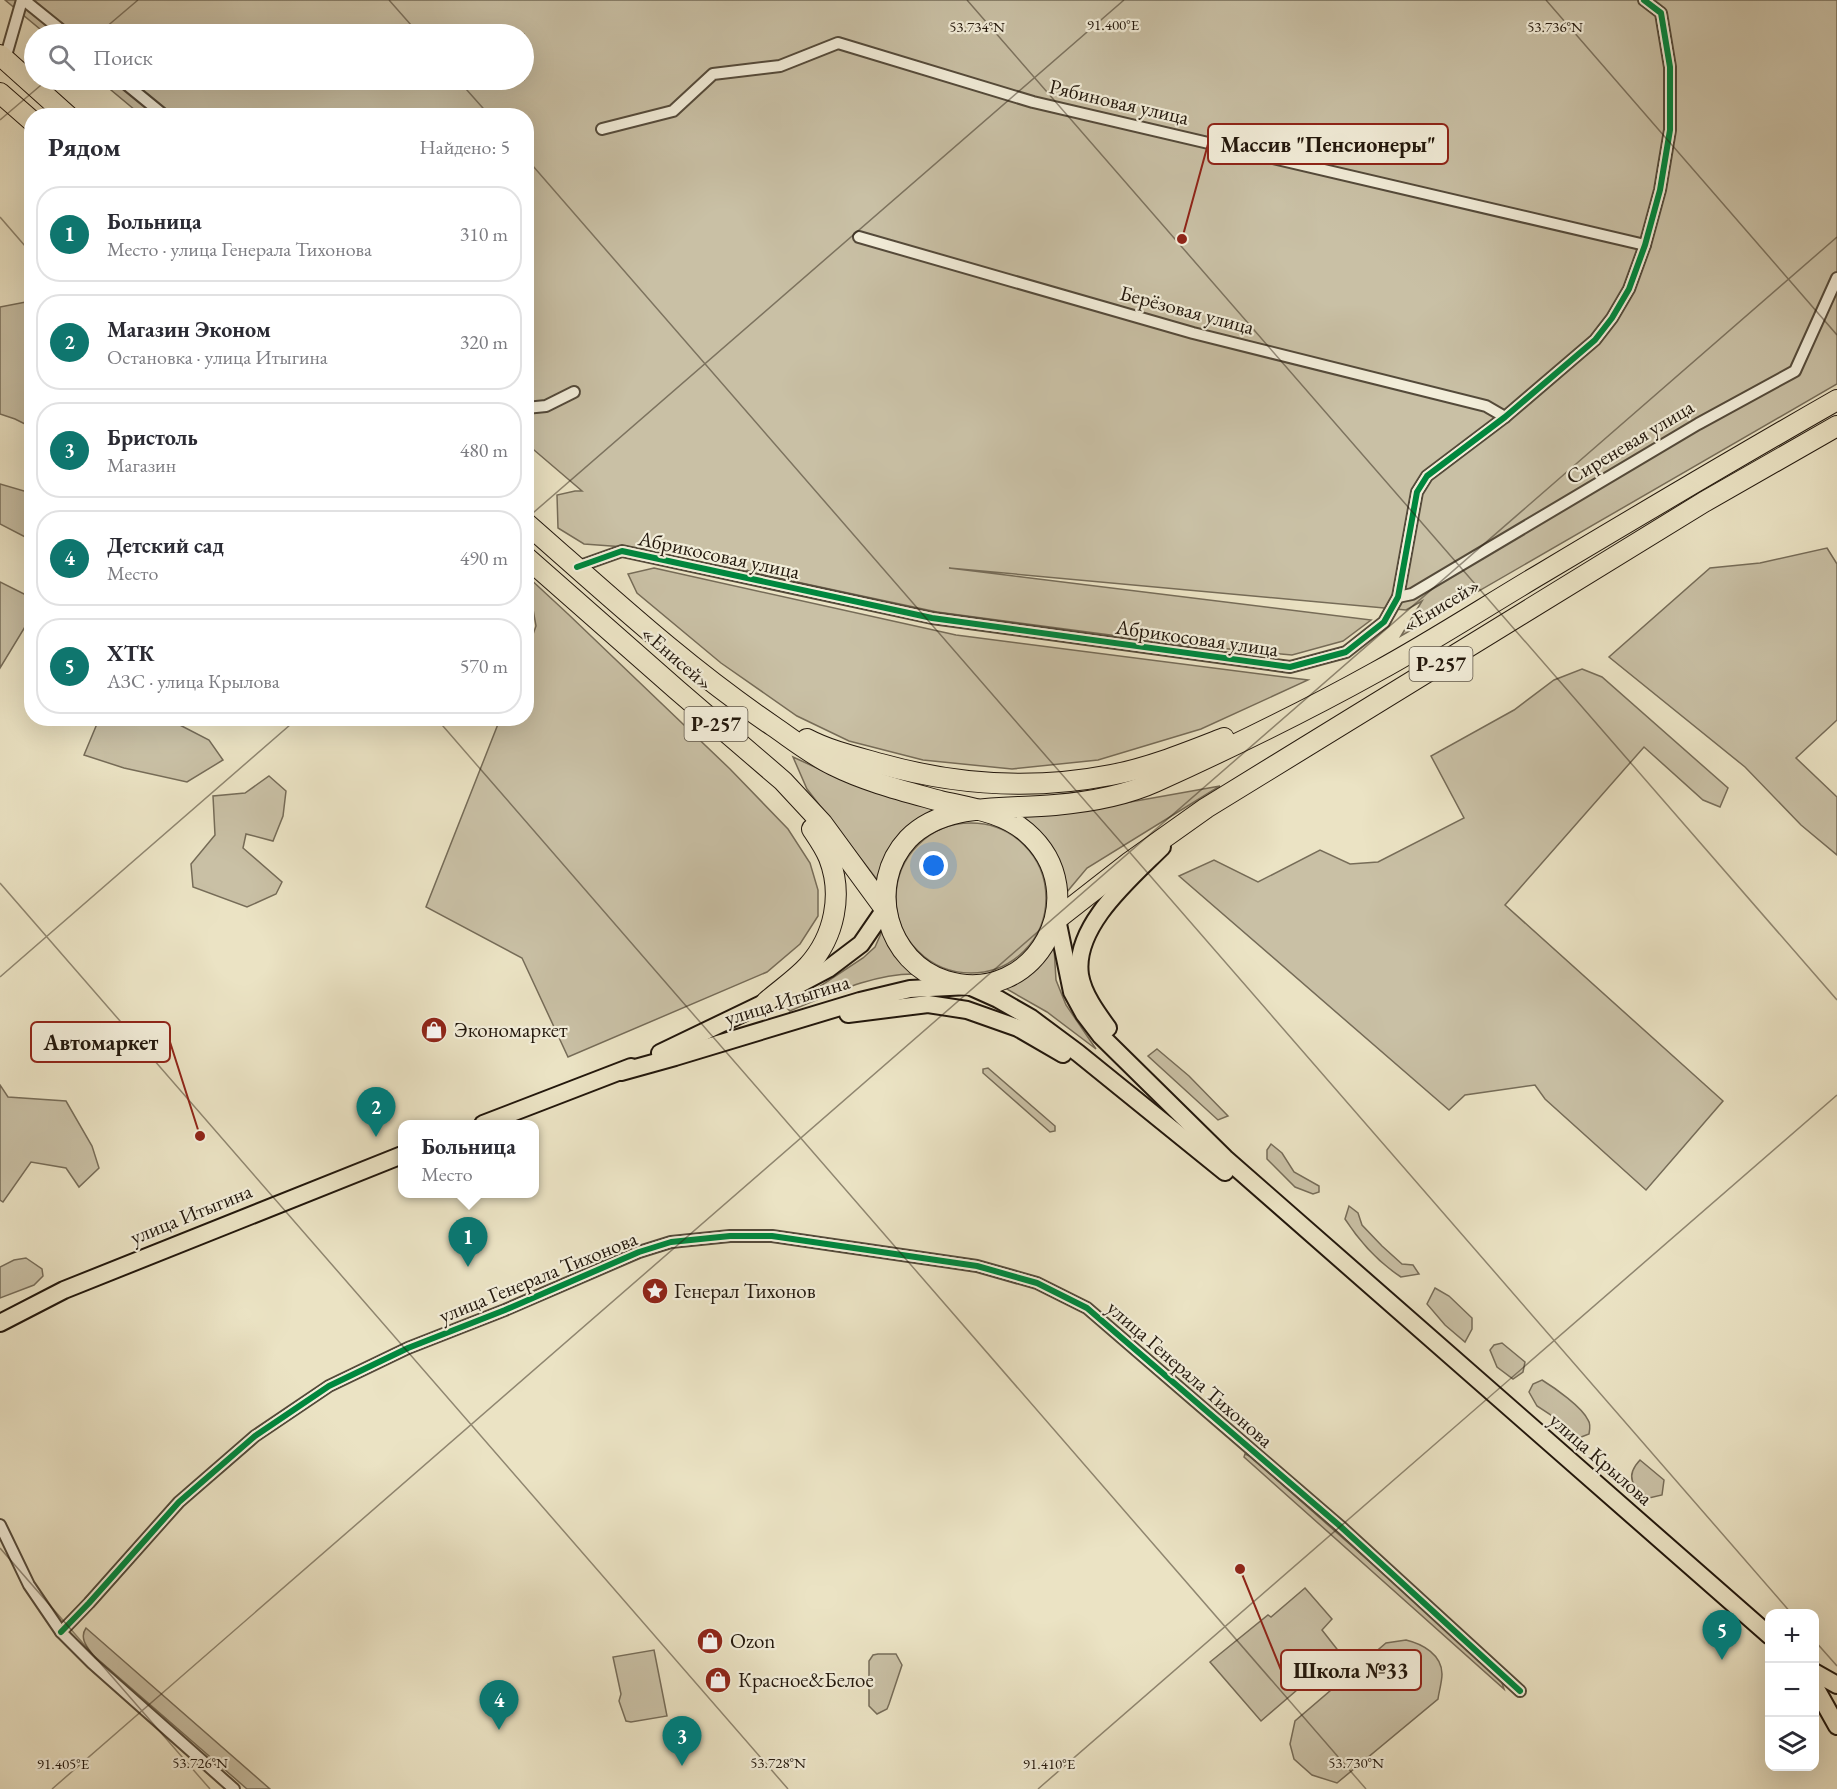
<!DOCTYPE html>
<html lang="ru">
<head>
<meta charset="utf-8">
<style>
	:root { --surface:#fff; --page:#f7f7f7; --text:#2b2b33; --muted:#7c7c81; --line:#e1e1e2; --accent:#0f766e }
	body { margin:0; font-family:"EB Garamond",serif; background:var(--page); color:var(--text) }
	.controls { position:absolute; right:18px; bottom:18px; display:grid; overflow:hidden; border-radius:12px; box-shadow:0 6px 24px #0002 }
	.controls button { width:54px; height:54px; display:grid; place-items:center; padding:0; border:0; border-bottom:2px solid var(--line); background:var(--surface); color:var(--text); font:30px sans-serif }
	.you { position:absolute; left:934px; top:866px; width:21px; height:21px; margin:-15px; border:4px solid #fff; border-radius:50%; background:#1a73e8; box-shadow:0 0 0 9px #1a73e833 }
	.badge { display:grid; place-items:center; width:39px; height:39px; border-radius:50%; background:var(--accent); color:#fff; font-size:20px; font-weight:700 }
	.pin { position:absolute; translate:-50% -50px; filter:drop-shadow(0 2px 3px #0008) }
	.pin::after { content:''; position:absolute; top:32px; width:21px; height:18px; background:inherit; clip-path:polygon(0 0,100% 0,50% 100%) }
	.popup { position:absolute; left:398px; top:1120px; width:141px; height:78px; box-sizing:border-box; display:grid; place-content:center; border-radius:12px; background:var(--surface); filter:drop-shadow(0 2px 4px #0005); font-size:20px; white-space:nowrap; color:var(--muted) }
	.popup b { font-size:22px; color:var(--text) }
	.popup::after { content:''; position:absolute; left:50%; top:100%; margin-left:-12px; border:12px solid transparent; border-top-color:var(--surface) }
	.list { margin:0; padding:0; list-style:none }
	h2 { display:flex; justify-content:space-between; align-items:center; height:78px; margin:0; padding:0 24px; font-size:26px }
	h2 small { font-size:20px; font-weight:400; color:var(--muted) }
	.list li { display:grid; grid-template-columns:39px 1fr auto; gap:18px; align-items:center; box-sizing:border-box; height:96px; margin:0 12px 12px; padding:0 12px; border:2px solid var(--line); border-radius:24px }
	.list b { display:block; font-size:22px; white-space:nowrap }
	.list p { margin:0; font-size:20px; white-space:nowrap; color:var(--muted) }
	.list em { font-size:20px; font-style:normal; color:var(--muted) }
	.icon { flex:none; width:33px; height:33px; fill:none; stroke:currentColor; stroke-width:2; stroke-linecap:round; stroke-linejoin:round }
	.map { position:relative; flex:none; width:1837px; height:1789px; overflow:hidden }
	.search { position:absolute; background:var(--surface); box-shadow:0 6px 24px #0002; left:24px; top:24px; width:510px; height:66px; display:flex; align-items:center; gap:15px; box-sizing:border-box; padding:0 21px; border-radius:33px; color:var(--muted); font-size:22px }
	.panel { position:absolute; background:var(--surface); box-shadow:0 6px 24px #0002; left:24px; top:108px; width:510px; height:618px; border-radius:24px }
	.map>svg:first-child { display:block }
</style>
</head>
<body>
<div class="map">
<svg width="1837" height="1789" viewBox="0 0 1837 1789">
	<rect width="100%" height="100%" fill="#ebe3c4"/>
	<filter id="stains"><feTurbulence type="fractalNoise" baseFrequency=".00333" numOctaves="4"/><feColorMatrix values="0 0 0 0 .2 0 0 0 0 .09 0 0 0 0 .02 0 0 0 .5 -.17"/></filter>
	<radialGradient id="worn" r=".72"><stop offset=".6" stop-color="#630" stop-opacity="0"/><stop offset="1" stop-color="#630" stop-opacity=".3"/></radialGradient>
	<g fill="#c9c0a5" stroke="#766c58" stroke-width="1.5">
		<polygon points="5,0 1837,0 1837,384 1401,636 1422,601 1406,610 949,568 1371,620 1343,641 1292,655 1186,645 937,612 755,573 720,561 652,549 584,544 558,528 557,495 575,491 582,491 527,444 526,116 141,115 99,80 524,80 524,34 46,34"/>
		<polygon points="31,301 32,301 31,427 15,419 0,414 0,307"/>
		<polygon points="0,484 31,493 31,540 0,524"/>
		<polygon points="1827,548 1837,564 1837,720 1796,758 1837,797 1837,855 1801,825 1745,767 1609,657 1710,568 1760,563"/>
		<polygon points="654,568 956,635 1308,680 1201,729 1098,760 1012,769 923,760 849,741 797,716 721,663 637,593 628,574"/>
		<polygon points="527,576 568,614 730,769 788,829 810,863 818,890 818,916 800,944 767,972 568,1057 522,958 426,907 500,719 526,718 527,651 536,626 531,598 527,594"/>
		<polygon points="0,582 32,598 31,617 0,668"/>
		<polygon points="1582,669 1602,677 1728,788 1720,807 1703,800 1644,747 1505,905 1723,1101 1646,1190 1545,1099 1535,1085 1465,1095 1449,1110 1179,876 1214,860 1258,882 1320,850 1350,864 1378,862 1464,818 1431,756 1514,710 1554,680"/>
		<polygon points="155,718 176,723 209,740 223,760 187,782 124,768 84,755 99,719"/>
		<polygon points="793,757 843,780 943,808 878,881 807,789"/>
		<polygon points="269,776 286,791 283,816 273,841 246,834 243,848 282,882 276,894 247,907 193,887 191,864 215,835 213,796 245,793"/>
		<path d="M1220 786 1087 868 1066 893C1064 884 1064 873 1061 865 1053 843 1035 827 1017 815L1074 812Z"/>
		<circle cx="971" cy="898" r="75"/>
		<path d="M883 929 916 974C873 973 829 995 790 1011L787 1008 863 958 875 947Z"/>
		<polygon points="1054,947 1056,980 1066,1005 1096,1049 1047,1012 1005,988 1033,970"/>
		<polygon points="1157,1049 1189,1076 1228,1116 1218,1120 1148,1056"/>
		<polygon points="988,1068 1055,1126 1055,1131 1050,1132 983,1073 983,1069"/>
		<polygon points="0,1085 8,1097 66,1101 92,1146 99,1168 79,1187 66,1168 31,1162 3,1202 0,1200"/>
		<polygon points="1271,1144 1282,1153 1294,1172 1319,1186 1319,1192 1313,1194 1295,1187 1267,1159 1267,1150"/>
		<path d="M1349 1206 1358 1213 1362 1225 1382 1246 1402 1264 1413 1265 1419 1274 1401 1277C1378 1262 1360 1242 1345 1219Z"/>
		<polygon points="26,1258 42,1269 43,1276 34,1285 0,1298 0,1267 14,1260"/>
		<polygon points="1435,1288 1449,1296 1472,1318 1472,1329 1465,1342 1445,1325 1427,1304"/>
		<polygon points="1502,1343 1525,1362 1523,1372 1513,1379 1497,1367 1490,1350 1494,1345"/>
		<path d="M1542 1380C1555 1388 1582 1407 1588 1420 1591 1424 1590 1429 1589 1434L1576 1439 1554 1417 1537 1406 1529 1392 1533 1384Z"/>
		<polygon points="1245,1454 1250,1456 1500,1677 1504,1689 1244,1457"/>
		<path d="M1640 1460 1664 1480 1662 1495 1649 1498C1633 1487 1624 1477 1640 1460Z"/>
		<polygon points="1305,1588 1332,1619 1322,1630 1340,1653 1261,1721 1210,1662 1268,1615 1271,1617"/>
		<path d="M86 1628 270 1789H247L93 1655C87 1647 79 1638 86 1628Z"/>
		<path d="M1406 1640C1423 1644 1442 1655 1442 1674 1442 1682 1439 1691 1438 1699L1337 1783 1312 1775 1294 1759 1290 1744 1295 1721 1386 1643Z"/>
		<polygon points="654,1650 667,1716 631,1722 626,1721 619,1701 621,1694 613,1657"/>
		<polygon points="878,1654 896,1654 902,1665 889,1704 887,1709 877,1714 869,1706 869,1661 873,1655"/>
	</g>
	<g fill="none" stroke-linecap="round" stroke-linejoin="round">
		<defs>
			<g id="street">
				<polyline points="24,0 66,34"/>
				<polyline points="5,59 22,0"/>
				<polyline points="121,80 165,116"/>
				<polyline points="602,129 673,111 713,74 780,66 838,43 1033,102 1645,245"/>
				<polyline points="859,237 1193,333 1486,406 1505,417"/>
				<polyline points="526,408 546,406 574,392"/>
				<polyline points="577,567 622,551 932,618 1290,667 1346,652 1384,622 1398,597 1417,492 1427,476 1505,417 1595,340 1612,318 1629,289 1645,245 1660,190 1670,130 1670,67 1661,13 1644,0"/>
				<polyline points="1398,597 1412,594 1698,424 1795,371 1837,278"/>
				<polyline points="0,1525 29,1585 61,1632 92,1663 234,1789"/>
				<polyline points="61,1632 89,1603 179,1502 255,1436 329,1386 408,1348 505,1310 639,1252 671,1242 730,1236 772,1236 977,1266 1037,1283 1087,1308 1340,1526 1520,1691"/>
			</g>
			<g id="primary">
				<polyline points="1057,919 1072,992 1084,1014 1100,1035 1225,1158 1770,1636"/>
				<polyline points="848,1014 928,1004 967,1010 1018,1028 1063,1054"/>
				<path d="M1108 1028C1097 1013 1083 994 1080 975 1073 926 1131 878 1162 847"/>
				<polyline points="660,1053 766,1002 828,969 861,944 885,909"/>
				<polyline points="621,1072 675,1057 860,1001 910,989 969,986 998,999 1031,1018 1078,1053 1225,1172"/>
				<polyline points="483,1124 631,1067"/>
				<polyline points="0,1323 64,1290 402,1155"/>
				<polyline points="1814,1672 1837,1685"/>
				<polyline points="1814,1685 1837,1726"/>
			</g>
			<g id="highway">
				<polyline points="0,55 68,116"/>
				<polyline points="0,93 32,121"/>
				<path d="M526 523C606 593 684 666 773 726 792 739 812 755 833 765 867 782 904 791 940 801 970 808 1003 812 1026 832 1098 894 1035 1008 946 981 887 963 865 885 908 839 945 801 1007 810 1055 805 1089 802 1124 796 1155 782 1230 748 1304 712 1376 672 1433 641 1488 605 1544 572 1641 514 1739 456 1837 400"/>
				<polyline points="526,557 676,689 783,781 822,823 885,909"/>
				<path d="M807 739C830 751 856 757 881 764 956 785 1034 790 1111 775 1149 768 1188 752 1224 738"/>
				<polyline points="1057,919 1130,862 1206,808 1704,502 1837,426"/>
				<path d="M766 1002C780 990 796 979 808 966 835 936 843 894 829 858 825 848 818 838 812 829"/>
			</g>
		</defs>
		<use href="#street" stroke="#544a3a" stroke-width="14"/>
		<use href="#primary" stroke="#22170c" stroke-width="20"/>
		<use href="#highway" stroke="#22170c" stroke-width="22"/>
		<use href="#street" stroke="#f2edd9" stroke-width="10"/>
		<use href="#primary" stroke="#ebe3c4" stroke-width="16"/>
		<use href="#highway" stroke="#ebe3c4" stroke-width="20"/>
		<defs>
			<g id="cycleway">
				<polyline points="577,567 622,551 932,618 1290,667 1346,652 1384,622 1398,597 1417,492 1427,476 1505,417 1595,340 1612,318 1629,289 1645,245 1660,190 1670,130 1670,67 1661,13 1644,0"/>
				<polyline points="61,1632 89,1603 179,1502 255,1436 329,1386 408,1348 505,1310 639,1252 671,1242 730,1236 772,1236 977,1266 1037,1283 1087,1308 1340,1526 1520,1691"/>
			</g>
		</defs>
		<use href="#cycleway" stroke="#f2edd9" stroke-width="10"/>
		<use href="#cycleway" stroke="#00873e" stroke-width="6"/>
	</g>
	<path fill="none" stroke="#22170c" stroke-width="1.5" stroke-opacity="0.45" d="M389 0 419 34M967 0 1837 1000M1546 0 1837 335M98 34 138 0M458 80 490 116M0 120 47 80M526 158 1792 1614M0 217 32 254M526 519 1124 0M436 718 1366 1789M0 883 788 1789M0 977 298 718M0 1548 210 1789M1814 1640 1837 1666M52 1789 1837 237M1038 1789 1837 1095"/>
	<defs>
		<symbol id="shop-disc" viewBox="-11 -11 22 22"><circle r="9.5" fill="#8f2418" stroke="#f2edd9"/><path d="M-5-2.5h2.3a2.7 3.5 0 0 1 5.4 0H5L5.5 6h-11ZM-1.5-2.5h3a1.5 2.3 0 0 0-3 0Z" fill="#fff"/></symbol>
		<symbol id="sight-disc" viewBox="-11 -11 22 22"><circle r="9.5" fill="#8f2418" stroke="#f2edd9"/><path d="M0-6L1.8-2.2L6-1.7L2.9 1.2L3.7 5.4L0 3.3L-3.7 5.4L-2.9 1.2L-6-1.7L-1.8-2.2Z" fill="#fff"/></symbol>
	</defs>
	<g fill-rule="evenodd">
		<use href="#shop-disc" x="419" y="1015" width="30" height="30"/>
		<use href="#sight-disc" x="640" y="1276" width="30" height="30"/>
		<use href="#shop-disc" x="695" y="1626" width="30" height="30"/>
		<use href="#shop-disc" x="703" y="1665" width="30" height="30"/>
	</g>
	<g text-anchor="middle" stroke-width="4.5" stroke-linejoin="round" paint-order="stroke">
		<g fill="#f2edd9" stroke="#60574a" stroke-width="1.5">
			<rect x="1409.5" y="647" width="63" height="34" rx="4.5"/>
			<rect x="684.5" y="707" width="63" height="34" rx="4.5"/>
		</g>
		<g font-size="20" font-weight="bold" fill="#22170c">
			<text x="1441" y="671">Р-257</text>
			<text x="716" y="731">Р-257</text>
		</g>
		<g font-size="21" fill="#22170c" stroke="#f2edd9">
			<text transform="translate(1119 102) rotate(13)" y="7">Рябиновая улица</text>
			<text transform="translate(1187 310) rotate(15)" y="7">Берёзовая улица</text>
			<text transform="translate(1630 442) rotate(-31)" y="7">Сиреневая улица</text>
			<text transform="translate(719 555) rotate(12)" y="7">Абрикосовая улица</text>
			<text transform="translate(1441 605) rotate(-31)" y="7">«Енисей»</text>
			<text transform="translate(1197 638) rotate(8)" y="7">Абрикосовая улица</text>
			<text transform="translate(677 658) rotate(41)" y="7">«Енисей»</text>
			<text transform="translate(787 1000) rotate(-17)" y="7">улица Итыгина</text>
			<text transform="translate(191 1214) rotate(-22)" y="7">улица Итыгина</text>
			<text transform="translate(538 1277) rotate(-22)" y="7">улица Генерала Тихонова</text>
			<text transform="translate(1190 1374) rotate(41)" y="7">улица Генерала Тихонова</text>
			<text transform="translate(1601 1459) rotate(41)" y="7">улица Крылова</text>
		</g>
		<g font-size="21" fill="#22170c" stroke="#f2edd9" text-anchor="start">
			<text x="454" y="1037">Экономаркет</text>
			<text x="674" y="1298">Генерал Тихонов</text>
			<text x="730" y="1648">Ozon</text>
			<text x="738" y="1687">Красное&amp;Белое</text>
		</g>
	</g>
	<g font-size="15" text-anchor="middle" fill="#22170c" stroke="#f2edd9" stroke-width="4.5" stroke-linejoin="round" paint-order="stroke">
		<text x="1113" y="30">91.400°E</text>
		<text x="977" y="32">53.734°N</text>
		<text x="1555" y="32">53.736°N</text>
		<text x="200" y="1768">53.726°N</text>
		<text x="778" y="1768">53.728°N</text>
		<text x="1356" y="1768">53.730°N</text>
		<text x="63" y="1769">91.405°E</text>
		<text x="1049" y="1769">91.410°E</text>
	</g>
	<path fill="none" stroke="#8f2418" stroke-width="2" d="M1182 239L1208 144M200 1136L170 1042M1240 1569L1281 1670"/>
	<g fill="#8f2418" stroke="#f2edd9" stroke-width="2">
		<circle cx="1182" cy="239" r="6"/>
		<circle cx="200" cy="1136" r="6"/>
		<circle cx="1240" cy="1569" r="6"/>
	</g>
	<g fill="#f2edd9" stroke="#8f2418" stroke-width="2">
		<rect x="1208" y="124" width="240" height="40" rx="6"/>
		<rect x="31" y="1022" width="139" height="40" rx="6"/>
		<rect x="1281" y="1650" width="140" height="40" rx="6"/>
	</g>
	<g font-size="22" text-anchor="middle" font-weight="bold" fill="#22170c">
		<text x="1328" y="152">Массив "Пенсионеры"</text>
		<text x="101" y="1050">Автомаркет</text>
		<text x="1351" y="1678">Школа №33</text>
	</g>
	<rect width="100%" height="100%" filter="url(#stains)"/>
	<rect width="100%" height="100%" fill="url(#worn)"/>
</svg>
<div class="controls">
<button>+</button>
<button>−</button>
<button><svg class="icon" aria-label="layers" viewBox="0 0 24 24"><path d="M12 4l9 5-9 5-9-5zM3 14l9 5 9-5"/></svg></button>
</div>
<div class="you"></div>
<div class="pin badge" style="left:468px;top:1267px">1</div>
<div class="popup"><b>Больница</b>Место</div>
<div class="pin badge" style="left:376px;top:1137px">2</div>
<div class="pin badge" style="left:682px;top:1766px">3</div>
<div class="pin badge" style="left:499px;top:1730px">4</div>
<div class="pin badge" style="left:1722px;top:1660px">5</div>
<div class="search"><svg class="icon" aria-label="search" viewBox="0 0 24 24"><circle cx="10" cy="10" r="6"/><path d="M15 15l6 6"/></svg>Поиск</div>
<section class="panel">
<h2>Рядом<small>Найдено: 5</small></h2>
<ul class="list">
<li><span class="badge">1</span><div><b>Больница</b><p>Место · улица Генерала Тихонова</p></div><em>310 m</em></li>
<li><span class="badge">2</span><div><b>Магазин Эконом</b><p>Остановка · улица Итыгина</p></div><em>320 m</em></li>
<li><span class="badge">3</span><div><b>Бристоль</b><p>Магазин</p></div><em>480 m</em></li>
<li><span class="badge">4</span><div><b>Детский сад</b><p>Место</p></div><em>490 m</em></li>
<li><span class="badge">5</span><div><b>ХТК</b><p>АЗС · улица Крылова</p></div><em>570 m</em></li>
</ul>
</section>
</div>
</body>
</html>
